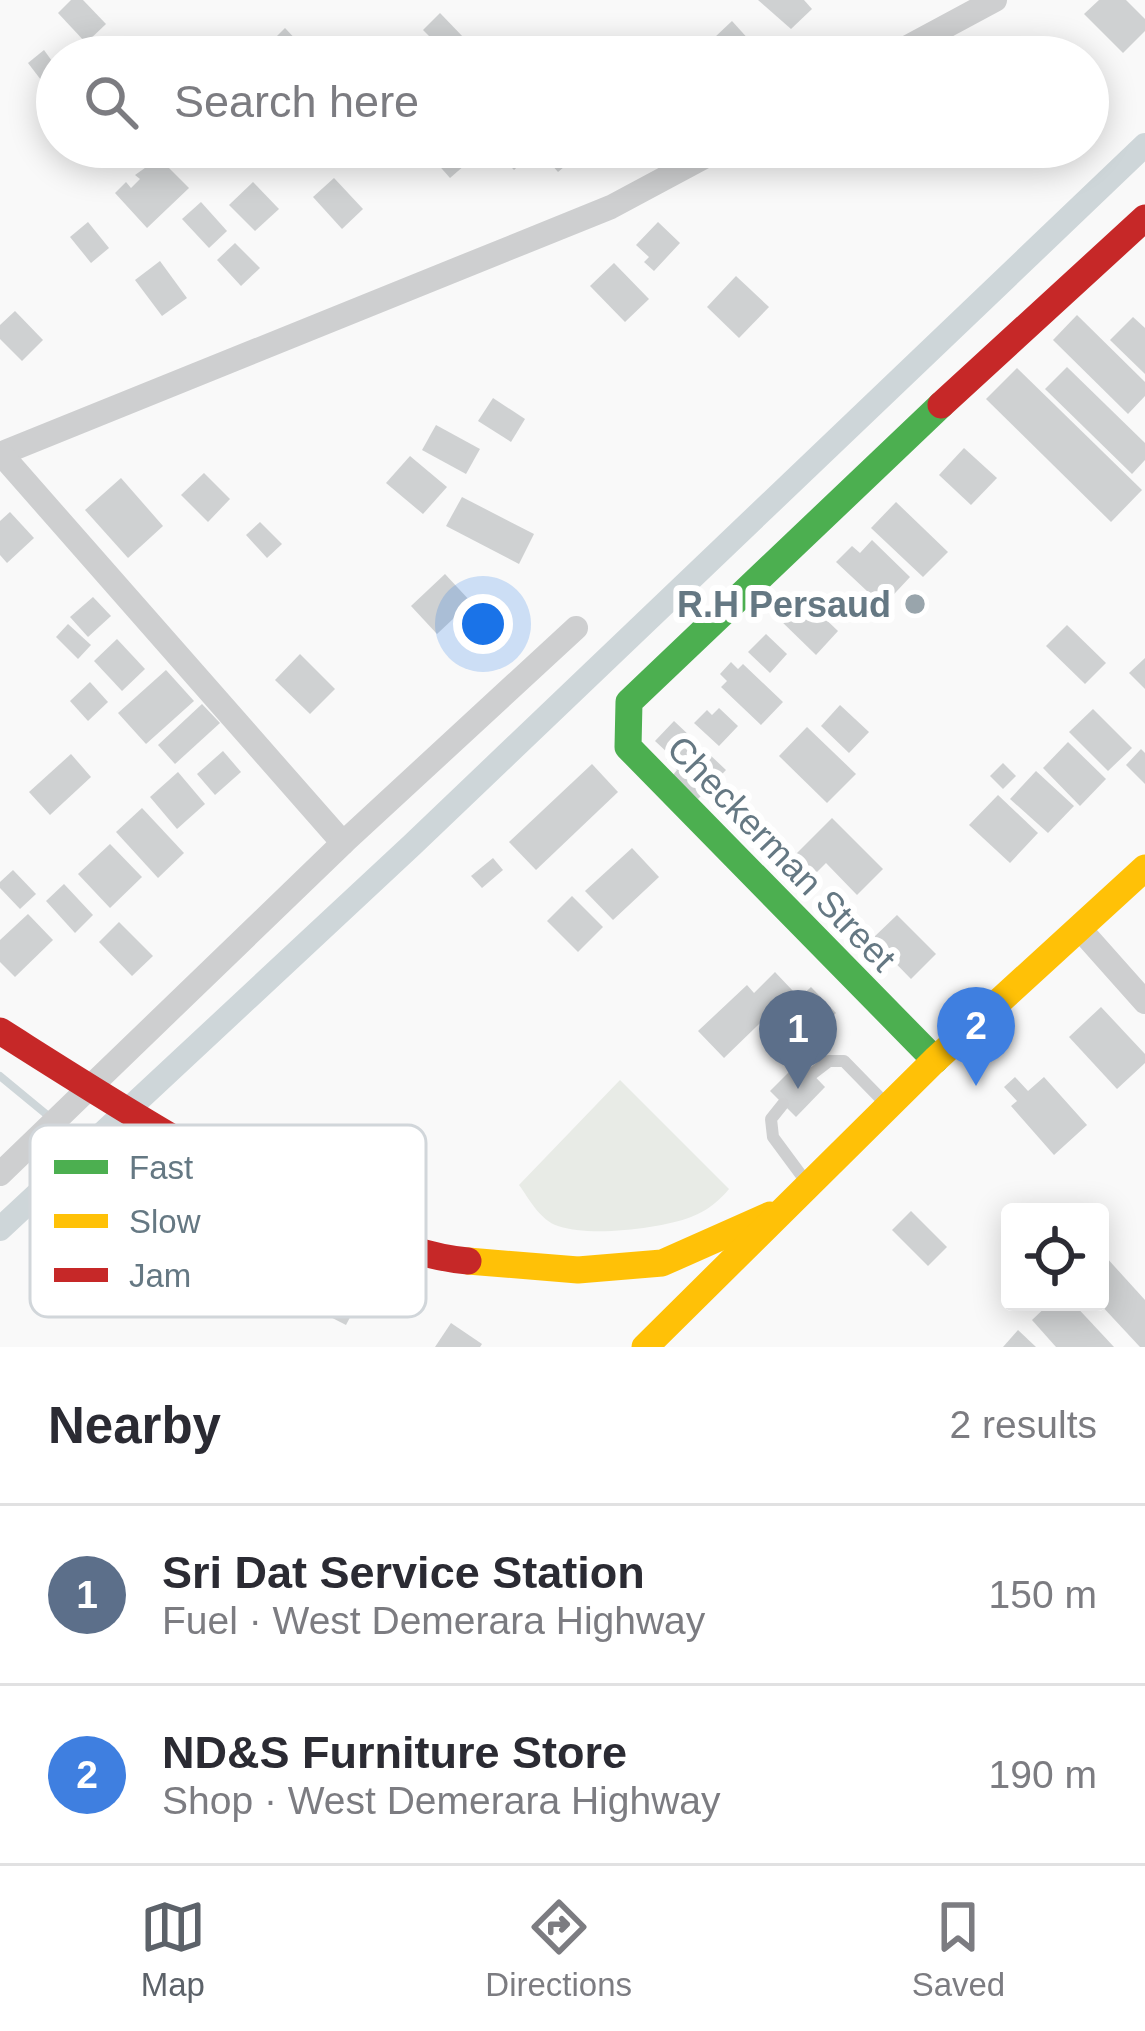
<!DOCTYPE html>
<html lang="en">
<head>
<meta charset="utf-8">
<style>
	:root { --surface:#fff; --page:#f2f2f3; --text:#2b2b33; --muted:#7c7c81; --line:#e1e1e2; --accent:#5c6269 }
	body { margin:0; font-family:Helvetica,sans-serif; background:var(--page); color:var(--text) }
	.controls { position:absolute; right:36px; bottom:36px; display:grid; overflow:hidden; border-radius:12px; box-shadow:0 6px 30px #0003 }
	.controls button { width:108px; height:108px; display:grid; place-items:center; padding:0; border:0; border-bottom:3px solid var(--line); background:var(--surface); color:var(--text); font:60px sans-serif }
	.you { position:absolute; left:483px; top:624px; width:42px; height:42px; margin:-30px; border:9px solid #fff; border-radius:50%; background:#1a73e8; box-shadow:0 0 0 18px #1a73e833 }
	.badge { display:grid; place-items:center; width:78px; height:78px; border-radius:50%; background:var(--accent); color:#fff; font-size:39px; font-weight:700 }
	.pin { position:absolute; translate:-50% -99px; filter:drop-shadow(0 3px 6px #0008) }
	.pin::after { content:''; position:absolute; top:63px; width:42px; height:36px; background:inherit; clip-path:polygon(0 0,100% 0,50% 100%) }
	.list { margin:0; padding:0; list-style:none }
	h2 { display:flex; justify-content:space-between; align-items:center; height:156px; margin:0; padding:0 48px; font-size:51px }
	h2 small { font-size:39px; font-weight:400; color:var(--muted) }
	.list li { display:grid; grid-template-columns:78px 1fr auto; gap:36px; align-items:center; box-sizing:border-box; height:180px; padding:0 48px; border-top:3px solid var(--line) }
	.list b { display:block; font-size:45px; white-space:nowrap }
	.list p { margin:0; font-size:39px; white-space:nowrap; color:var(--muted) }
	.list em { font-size:39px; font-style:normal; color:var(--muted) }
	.icon { flex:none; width:66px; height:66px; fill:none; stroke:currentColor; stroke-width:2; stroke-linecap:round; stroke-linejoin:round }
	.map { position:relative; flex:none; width:1145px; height:1347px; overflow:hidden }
	.search { position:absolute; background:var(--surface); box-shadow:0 6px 30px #0003; left:36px; right:36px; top:36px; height:132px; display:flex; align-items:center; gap:30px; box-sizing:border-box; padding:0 42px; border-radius:66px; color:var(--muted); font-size:45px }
	.sheet { height:516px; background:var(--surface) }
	nav { display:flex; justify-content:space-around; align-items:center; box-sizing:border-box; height:168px; border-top:3px solid var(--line); background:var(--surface); font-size:33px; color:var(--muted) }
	nav a { display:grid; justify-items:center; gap:6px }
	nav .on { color:var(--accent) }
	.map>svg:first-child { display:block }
</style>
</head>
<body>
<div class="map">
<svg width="1145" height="1347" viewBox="0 0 1145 1347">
	<rect width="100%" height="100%" fill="#f9f9f9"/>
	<path fill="#e8ebe6" d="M620 1080 729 1189C719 1201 707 1211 691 1217 660 1229 589 1237 558 1226 540 1220 530 1200 519 1185Z"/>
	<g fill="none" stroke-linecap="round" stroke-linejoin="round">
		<g stroke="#ced6d9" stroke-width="8">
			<polyline points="0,1076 46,1114"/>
			<polyline points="66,1134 84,1151"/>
		</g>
		<polyline stroke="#ced6d9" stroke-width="24" points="0,1229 412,845 1145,145"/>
	</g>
	<g fill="#cfd1d2">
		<polygon points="71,0 83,0 106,24 86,43 58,13"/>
		<polygon points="758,0 804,0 812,9 791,29"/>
		<polygon points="1099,0 1126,0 1145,19 1145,31 1123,53 1084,14"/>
		<polygon points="440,13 465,39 448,55 423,30"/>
		<polygon points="732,21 751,42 735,57 714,38"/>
		<polygon points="285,28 301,45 291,55 275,38"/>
		<polygon points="1019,37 1032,57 987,57"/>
		<polygon points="682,41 696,57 664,57"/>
		<polygon points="44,50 57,68 41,80 28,63"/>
		<polygon points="435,147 463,147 473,158 450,178 428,153"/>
		<polygon points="492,147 520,147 529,156 514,170"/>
		<polygon points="536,147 569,147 577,156 558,172"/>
		<polygon points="159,158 189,188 147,228 115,193 126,182 131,188 140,179 135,175"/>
		<polygon points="334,178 363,209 342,229 313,197"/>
		<polygon points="253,182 279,209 255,231 229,205"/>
		<polygon points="201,202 227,231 209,248 182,219"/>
		<polygon points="88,222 109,248 91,263 70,237"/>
		<polygon points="658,222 680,243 654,271 644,262 649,257 636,245"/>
		<polygon points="235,243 260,268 241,286 217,260"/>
		<polygon points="160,261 187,298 162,316 135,280"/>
		<polygon points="614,263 649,299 625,322 590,286"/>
		<polygon points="736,276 769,307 739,338 707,307"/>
		<polygon points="15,311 43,340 22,361 0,339 0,325"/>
		<polygon points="1077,315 1145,382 1145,396 1128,414 1053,340"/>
		<polygon points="1133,317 1145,328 1145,374 1110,340"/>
		<polygon points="1067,367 1145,443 1145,460 1132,474 1045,389"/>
		<polygon points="1017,368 1142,490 1111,522 986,399"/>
		<polygon points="493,398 525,419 511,442 478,421"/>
		<polygon points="436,425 480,449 466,474 422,450"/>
		<polygon points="964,448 997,478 971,505 939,475"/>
		<polygon points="410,456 447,487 423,514 386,483"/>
		<polygon points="204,473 230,499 208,522 181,495"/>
		<polygon points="121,478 163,526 128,558 85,510"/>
		<polygon points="462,497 534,534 519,564 446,526"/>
		<polygon points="896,502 948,552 923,577 871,528"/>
		<polygon points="10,512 34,538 7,563 0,555 0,521"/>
		<polygon points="260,522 282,544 267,558 246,535"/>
		<polygon points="872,540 910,577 883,606 836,562 852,546 860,553"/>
		<polygon points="445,574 471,602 437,634 411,606"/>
		<polygon points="799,594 838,631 816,655 777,617"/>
		<polygon points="93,597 111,616 88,637 70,617"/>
		<polygon points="68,624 91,645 78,659 56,637"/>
		<polygon points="1067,625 1106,663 1085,684 1046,646"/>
		<polygon points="766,634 787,654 770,673 748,652"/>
		<polygon points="117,639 145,669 122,691 94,661"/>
		<polygon points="300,654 335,689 310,714 275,680"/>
		<polygon points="1145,658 1145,689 1129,673"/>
		<polygon points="731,662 738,669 743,664 783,702 761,725 721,687 727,681 720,674"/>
		<polygon points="166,670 194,701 146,744 118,713"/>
		<polygon points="90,682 108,702 88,721 70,701"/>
		<polygon points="202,704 220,723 175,764 158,745"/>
		<polygon points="840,705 869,732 849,753 821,726"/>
		<polygon points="719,708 738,726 719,746 694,723 707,710 712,715"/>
		<polygon points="1093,709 1132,748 1108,771 1069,732"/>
		<polygon points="674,721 726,770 698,799 673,775 677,770 666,759 669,754 655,741"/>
		<polygon points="807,727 856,774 827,803 779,756"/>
		<polygon points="1068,742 1106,779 1080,806 1043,768"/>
		<polygon points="1141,749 1145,753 1145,784 1126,765"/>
		<polygon points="223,751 241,772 215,795 197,774"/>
		<polygon points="71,754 91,777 50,815 29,792"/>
		<polygon points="1003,763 1016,776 1003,789 990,776"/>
		<polygon points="592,764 618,792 536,870 509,842"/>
		<polygon points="1036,771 1074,806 1048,833 1010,799"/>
		<polygon points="178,772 205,804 177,829 150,797"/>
		<polygon points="998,795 1038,833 1010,863 969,825"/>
		<polygon points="142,808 184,853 158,878 116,832"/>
		<polygon points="832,818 883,869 857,895 826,863 810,879 791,859"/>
		<polygon points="110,844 142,877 110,908 78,874"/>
		<polygon points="632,848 659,877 613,920 585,891"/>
		<polygon points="493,858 503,870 482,888 471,876"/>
		<polygon points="13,870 36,894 20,909 0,888 0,882"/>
		<polygon points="64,884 93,915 75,933 46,901"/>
		<polygon points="572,896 603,927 578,952 547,921"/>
		<polygon points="28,914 53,940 15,977 0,962 0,940"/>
		<polygon points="897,915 936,954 911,979 872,939"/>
		<polygon points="119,922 153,956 132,976 99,942"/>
		<polygon points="775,972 793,991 724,1058 698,1031 747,985 754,993"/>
		<polygon points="811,987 836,1013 804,1044 779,1017"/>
		<polygon points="1101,1007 1145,1054 1145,1063 1117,1089 1069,1037"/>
		<polygon points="800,1061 825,1087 796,1117 770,1091"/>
		<polygon points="1015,1077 1028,1091 1044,1077 1087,1125 1054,1155 1011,1106 1017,1101 1004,1087"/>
		<polygon points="911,1211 947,1247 928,1266 892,1230"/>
		<polygon points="289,1244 368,1283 346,1325 268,1285"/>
		<polygon points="1105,1256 1145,1300 1145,1347 1140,1347 1100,1304 1100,1260"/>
		<polygon points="1051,1302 1072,1302 1114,1347 1056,1347 1032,1320"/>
		<polygon points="451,1323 482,1344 480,1347 435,1347"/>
		<polygon points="1018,1330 1036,1347 1003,1347"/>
	</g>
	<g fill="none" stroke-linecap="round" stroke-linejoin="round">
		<g stroke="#cecfd0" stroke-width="12">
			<polyline points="812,1074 829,1061 844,1061 884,1102"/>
			<polyline points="783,1104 771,1119 773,1137 807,1183"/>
		</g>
		<g stroke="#cecfd0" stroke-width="24">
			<polyline points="889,57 995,0"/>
			<polyline points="0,454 611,207 723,147"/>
			<polyline points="1,454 343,843"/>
			<polyline points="1080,929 1145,1002"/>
			<polyline points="0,1174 343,843 576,628"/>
		</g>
		<polyline stroke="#4caf50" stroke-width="27" points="935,1060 628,747 629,702 941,405"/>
		<g stroke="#ffc107" stroke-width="27">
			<polyline points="468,1261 578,1270 662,1263 770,1215"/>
			<polyline points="645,1347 935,1060 1145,868"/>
		</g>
		<g stroke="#c62828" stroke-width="27">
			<polyline points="941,405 1145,218"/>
			<path d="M0 1031C114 1103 227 1177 353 1228 389 1242 429 1258 468 1261"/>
		</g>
	</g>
	<circle fill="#99a5ac" stroke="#fff" stroke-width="4.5" cx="915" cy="604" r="12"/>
	<g text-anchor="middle" stroke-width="12" stroke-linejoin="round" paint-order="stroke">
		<g font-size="36" font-weight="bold" fill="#657883" stroke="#fff" text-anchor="end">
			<text x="891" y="617">R.H Persaud</text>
		</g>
		<g font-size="36" fill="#657883" stroke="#fff">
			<text transform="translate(782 853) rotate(46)" y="13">Checkerman Street</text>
		</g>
	</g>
	<rect x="30" y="1125" width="396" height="192" rx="18" fill="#fff" stroke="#d1d6da" stroke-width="3"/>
	<rect x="54" y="1160" width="54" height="14" fill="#4caf50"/>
	<rect x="54" y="1214" width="54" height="14" fill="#ffc107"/>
	<rect x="54" y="1268" width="54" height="14" fill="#c62828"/>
	<g font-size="33" fill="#657883">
		<text x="129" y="1179">Fast</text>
		<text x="129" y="1233">Slow</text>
		<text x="129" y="1287">Jam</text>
	</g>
</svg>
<div class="controls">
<button><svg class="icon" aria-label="locate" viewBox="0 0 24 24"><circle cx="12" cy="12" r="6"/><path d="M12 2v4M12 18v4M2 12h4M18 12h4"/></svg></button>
</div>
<div class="you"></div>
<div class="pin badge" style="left:798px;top:1089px;background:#5c6f8a">1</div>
<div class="pin badge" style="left:976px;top:1086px;background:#3f7fe0">2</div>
<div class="search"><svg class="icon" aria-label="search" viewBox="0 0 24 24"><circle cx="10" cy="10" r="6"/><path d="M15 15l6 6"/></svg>Search here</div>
</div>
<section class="sheet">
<h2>Nearby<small>2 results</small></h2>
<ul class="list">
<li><span class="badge" style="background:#5c6f8a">1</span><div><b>Sri Dat Service Station</b><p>Fuel · West Demerara Highway</p></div><em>150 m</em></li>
<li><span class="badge" style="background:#3f7fe0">2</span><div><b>ND&amp;S Furniture Store</b><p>Shop · West Demerara Highway</p></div><em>190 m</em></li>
</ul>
</section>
<nav>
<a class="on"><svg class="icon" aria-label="map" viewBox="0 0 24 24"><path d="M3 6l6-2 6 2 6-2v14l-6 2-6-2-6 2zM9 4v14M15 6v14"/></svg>Map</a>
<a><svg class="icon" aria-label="directions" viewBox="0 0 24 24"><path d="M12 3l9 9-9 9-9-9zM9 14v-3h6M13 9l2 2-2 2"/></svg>Directions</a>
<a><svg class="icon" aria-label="saved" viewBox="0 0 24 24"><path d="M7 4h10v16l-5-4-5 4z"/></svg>Saved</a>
</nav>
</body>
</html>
